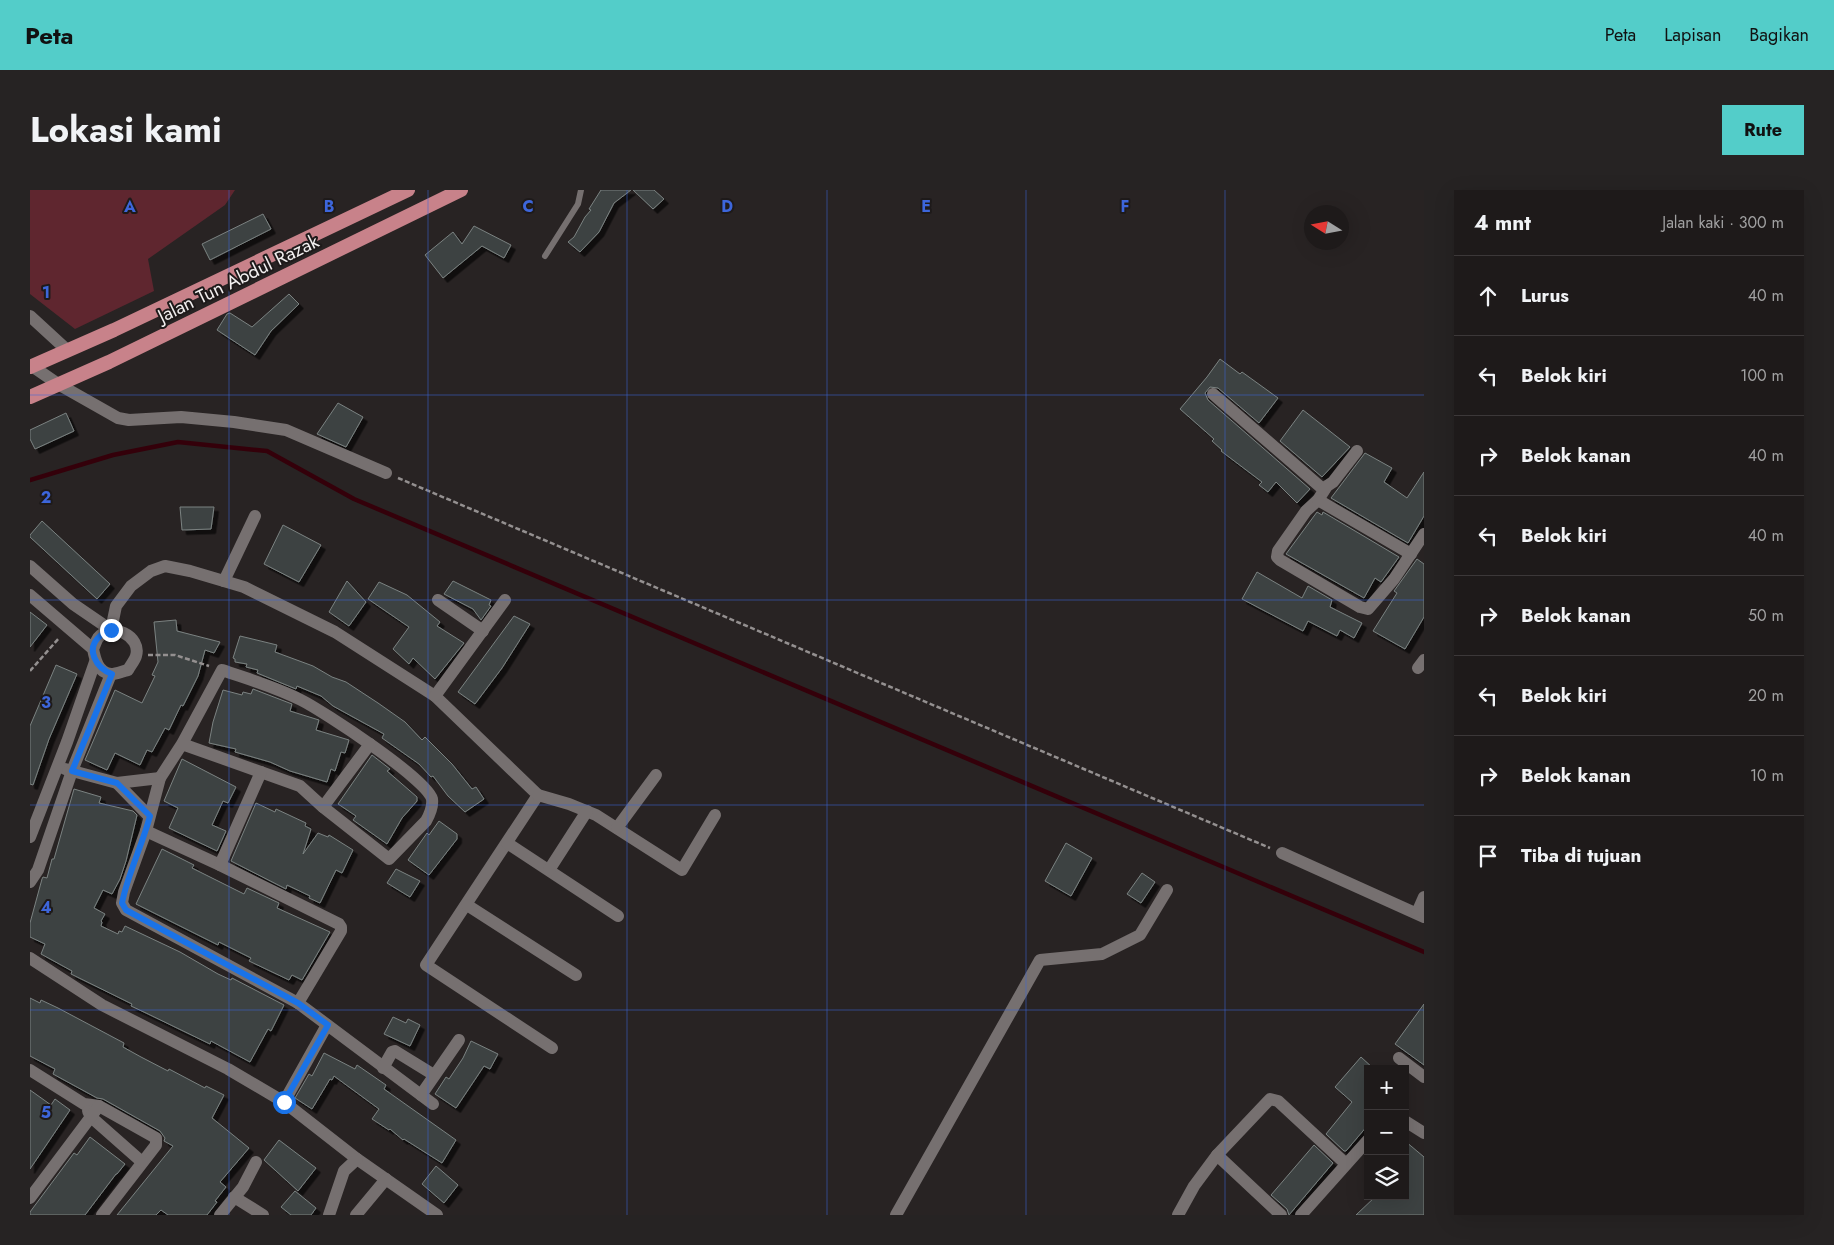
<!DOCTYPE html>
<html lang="id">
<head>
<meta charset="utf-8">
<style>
	:root { --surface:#1e1a1a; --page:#262323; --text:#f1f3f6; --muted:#a1a1a2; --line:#3c3839; --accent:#53cdc9 }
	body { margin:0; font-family:Jost,sans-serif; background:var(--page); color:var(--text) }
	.controls { position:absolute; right:15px; bottom:15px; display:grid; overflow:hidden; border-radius:0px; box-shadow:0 5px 20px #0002 }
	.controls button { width:45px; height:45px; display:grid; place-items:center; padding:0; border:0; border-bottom:1px solid var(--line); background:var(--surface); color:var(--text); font:25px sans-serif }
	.compass { position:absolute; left:1274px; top:15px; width:45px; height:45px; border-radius:50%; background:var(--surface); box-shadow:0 5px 20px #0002; rotate:281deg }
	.stop { position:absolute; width:15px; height:15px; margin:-11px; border:4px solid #1a73e8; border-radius:50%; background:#fff }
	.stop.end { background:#1a73e8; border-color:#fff; box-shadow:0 1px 5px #0008 }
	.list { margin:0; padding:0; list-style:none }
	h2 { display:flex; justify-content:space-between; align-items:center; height:65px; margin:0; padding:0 20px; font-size:21px }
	h2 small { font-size:16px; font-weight:400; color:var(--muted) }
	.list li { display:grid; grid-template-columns:32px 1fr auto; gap:15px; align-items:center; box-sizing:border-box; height:80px; padding:0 20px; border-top:1px solid var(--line) }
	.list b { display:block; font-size:19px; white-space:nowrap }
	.list em { font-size:16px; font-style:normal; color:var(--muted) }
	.icon { flex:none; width:28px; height:28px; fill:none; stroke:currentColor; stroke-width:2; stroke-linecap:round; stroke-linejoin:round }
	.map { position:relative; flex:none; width:1394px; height:1025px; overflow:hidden; border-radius:0px }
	header { display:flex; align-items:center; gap:30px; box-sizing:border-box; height:70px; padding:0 25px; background:var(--accent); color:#111 }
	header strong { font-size:24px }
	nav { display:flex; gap:28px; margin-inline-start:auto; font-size:18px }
	.intro { display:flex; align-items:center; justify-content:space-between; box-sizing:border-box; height:120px; padding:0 30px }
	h1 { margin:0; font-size:35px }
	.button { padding:12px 22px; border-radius:0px; background:var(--accent); color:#111; font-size:18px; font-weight:700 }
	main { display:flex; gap:30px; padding:0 30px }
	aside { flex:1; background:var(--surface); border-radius:0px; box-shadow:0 5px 20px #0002 }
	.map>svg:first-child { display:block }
</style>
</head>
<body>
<header>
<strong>Peta</strong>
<nav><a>Peta</a><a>Lapisan</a><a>Bagikan</a></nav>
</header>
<div class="intro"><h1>Lokasi kami</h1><a class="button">Rute</a></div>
<main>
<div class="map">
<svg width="1394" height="1025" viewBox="0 0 1394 1025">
	<defs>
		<filter id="shadow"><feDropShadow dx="4.5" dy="4.5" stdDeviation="0" flood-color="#0009"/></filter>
	</defs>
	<rect width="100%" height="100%" fill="#282323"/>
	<polygon fill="#5f262f" points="0,0 205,0 195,15 118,69 124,101 45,139 0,104"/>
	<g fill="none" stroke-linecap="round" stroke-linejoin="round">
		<polyline stroke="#34000a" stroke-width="4.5" points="0,290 83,265 148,252 237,261 324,309 1394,762"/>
	</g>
	<g fill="#3d4343" stroke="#7b8281" filter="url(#shadow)">
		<polygon points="571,0 601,0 584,13 569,42 550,62 538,52 544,47 555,27 561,20 559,19"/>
		<polygon points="603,0 624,0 634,9 623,19"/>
		<polygon points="233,24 241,39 180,70 172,54"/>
		<polygon points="444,36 481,55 474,68 452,56 413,88 395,65 423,42 432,54"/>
		<polygon points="259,104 269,114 241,141 225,165 187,140 197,124 200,123 222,137"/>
		<polygon points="1190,169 1210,184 1212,182 1248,208 1229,233 1188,198 1180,197 1175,203 1178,210 1280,299 1267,313 1246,292 1238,302 1229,295 1232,292 1191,261 1192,260 1182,251 1184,249 1150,219 1177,187"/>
		<polygon points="308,213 333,227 316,257 287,244"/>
		<polygon points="1273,220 1320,257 1292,287 1250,251"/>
		<polygon points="36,223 44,241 5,259 0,249 0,240"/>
		<polygon points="1335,263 1362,278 1354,292 1377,308 1394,282 1394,326 1378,353 1301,308"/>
		<polygon points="150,317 184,317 181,339 152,340"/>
		<polygon points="1287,322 1292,325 1293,322 1369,367 1351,392 1345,388 1334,408 1256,364"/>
		<polygon points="12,331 80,394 67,409 0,347 0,345"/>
		<polygon points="253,335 291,355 269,392 234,374"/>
		<polygon points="1387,369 1394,374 1394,427 1375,459 1343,441 1367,403 1364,401"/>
		<polygon points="1227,382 1272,408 1278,396 1302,410 1300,417 1332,433 1324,448 1310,440 1307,446 1278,431 1273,441 1212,409"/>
		<polygon points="317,391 336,412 319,436 299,422"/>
		<polygon points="423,391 461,410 459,415 461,416 451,430 443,419 414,404"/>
		<polygon points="349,392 377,405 410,432 407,436 434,453 405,489 383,468 379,474 363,459 379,437 338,409"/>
		<polygon points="0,422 17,435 0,457"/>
		<polygon points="484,426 500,434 472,478 445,514 428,502"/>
		<polygon points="146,430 147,441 190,452 184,463 175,460 168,486 153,516 151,515 139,540 135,538 122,562 117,560 110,575 85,563 77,580 55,570 85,500 112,513 125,486 122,485 128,472 124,432"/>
		<polygon points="210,446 247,455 245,462 283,476 302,487 316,492 348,513 375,532 392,550 395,547 422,574 442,599 446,597 454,609 435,622 418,606 403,586 401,587 389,574 352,548 354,544 303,516 291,506 267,496 266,499 227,483 228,480 216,477 217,474 205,472 205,469 203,468"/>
		<polygon points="26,475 47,484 19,549 3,595 0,594 0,536"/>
		<polygon points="223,499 262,514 260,521 289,530 286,540 319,550 315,563 311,562 305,581 301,579 297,592 260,581 240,572 205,562 206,559 179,553 183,532 193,500 212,505 213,502 221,504"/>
		<polygon points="342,565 360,579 357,581 387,607 387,611 372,628 357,654 323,630 326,626 308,614"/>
		<polygon points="152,569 206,597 198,613 193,611 182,635 196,641 187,661 139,638 148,618 134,611"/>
		<polygon points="44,599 71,607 69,613 103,621 107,625 96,671 90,689 82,704 73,700 64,718 75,724 71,731 72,732 71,736 88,744 89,741 92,742 95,736 150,762 188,784 201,790 202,788 254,815 241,841 238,839 220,872 181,851 180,854 116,823 101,816 102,814 41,784 42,781 11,764 15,754 0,747 0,733 12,689 13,687 17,688 22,669 24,669"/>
		<polygon points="226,613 245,622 246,619 276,633 275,636 281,639 273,664 288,643 298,647 299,645 323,660 312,683 306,680 290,713 279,708 280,706 257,695 256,699 201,671"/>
		<polygon points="409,631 427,644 427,649 399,685 378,670 397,643 399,645"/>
		<polygon points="1036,653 1062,668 1041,706 1015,691"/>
		<polygon points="132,659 164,675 162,678 214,704 217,698 249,713 247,718 300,742 272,790 262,785 259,790 219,771 221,768 189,752 188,755 106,714"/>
		<polygon points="366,679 390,691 380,707 357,693"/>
		<polygon points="1112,683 1125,692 1111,713 1097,704"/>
		<polygon points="0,808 10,813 11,810 28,818 94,853 93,857 111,867 138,881 139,879 175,898 176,896 194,905 182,928 219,958 190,992 196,997 185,1011 187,1012 177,1025 138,1025 131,1020 126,1025 87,1025 143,956 134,951 135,948 130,941 73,909 67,908 23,884 25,879 0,866"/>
		<polygon points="1394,814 1394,875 1365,854"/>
		<polygon points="363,827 376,833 378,829 390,835 380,856 354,844"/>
		<polygon points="441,851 468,864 460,879 454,876 426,918 405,904 416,887 419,889 433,868"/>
		<polygon points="294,863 325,879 327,875 356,895 354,899 426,950 412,973 374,949 373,950 360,939 359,940 342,929 349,919 304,886 302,890 300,889 282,919 265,908 279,884 282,886"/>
		<polygon points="1331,867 1344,879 1338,879 1338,935 1316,961 1314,961 1296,944 1322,912 1305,897"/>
		<polygon points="0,900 21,915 25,909 40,920 0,979"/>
		<polygon points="60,947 95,974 87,984 86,984 55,1025 0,1025 0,1022 44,963 47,965"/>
		<polygon points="249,950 286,978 268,1001 234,970"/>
		<polygon points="1375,951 1394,967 1394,1025 1326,1025 1346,1006 1375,1006"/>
		<polygon points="1284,955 1303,973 1259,1025 1257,1019 1241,1005"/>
		<polygon points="406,976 428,995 414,1013 392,994"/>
		<polygon points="265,1001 286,1018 281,1025 261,1025 251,1017"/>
	</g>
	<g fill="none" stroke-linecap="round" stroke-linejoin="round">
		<g stroke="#949090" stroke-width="2.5" stroke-dasharray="5 2.5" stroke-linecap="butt">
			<polyline points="368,288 1240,658"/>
			<polyline points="118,465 145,465 179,476"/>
			<polyline points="0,481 29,448"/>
		</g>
		<polyline stroke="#767070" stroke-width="6" points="515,66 548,14 551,0"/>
		<g stroke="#767070" stroke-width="12">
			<polyline points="0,126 37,160"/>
			<polyline points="2,176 28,194 88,228 99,230 151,227 204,232 256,240 356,283"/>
			<polyline points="1183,204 1294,300"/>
			<polyline points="1327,261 1303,292 1297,296 1288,310 1276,321 1248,361 1247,367 1250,370 1330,417 1338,419 1364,389 1394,344"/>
			<polyline points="1288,310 1381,364"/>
			<polyline points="0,376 43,414 81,440 86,416 101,396 121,381 135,376 160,381 214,397 305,442 405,506 508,605 396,775 522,858"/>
			<polyline points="194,391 225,326"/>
			<path d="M0 405 63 459C65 469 68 483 81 484 86 484 93 481 98 480 100 476 105 470 106 466 112 446 81 431 68 448 66 451 65 455 63 459"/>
			<polyline points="408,410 453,441"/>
			<polyline points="1388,478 1394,470"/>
			<polyline points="405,506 475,410"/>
			<path d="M152 554 270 596 293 617 359 669 396 631C400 624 403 616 402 609 397 589 293 521 271 510 246 497 218 489 192 480L152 554 130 588 116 641 94 702 92 713 96 720 268 813 403 914"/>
			<polyline points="35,579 87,593 130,588"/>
			<polyline points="87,593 119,626"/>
			<polyline points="508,605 539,614 566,625 652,680 685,625"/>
			<polyline points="293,617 340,554"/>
			<polyline points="587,638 626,585"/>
			<polyline points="116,641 190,675 309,734 311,737 311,741 268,813"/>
			<polyline points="0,647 37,552 65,472"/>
			<polyline points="477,653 588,726"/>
			<polyline points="1252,663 1394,727"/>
			<polyline points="190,675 231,582"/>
			<polyline points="519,680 557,621"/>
			<polyline points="0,692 8,680 42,581 81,484"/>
			<polyline points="437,715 546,785"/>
			<polyline points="1387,723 1394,707"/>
			<polyline points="0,768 72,815 198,879 254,912 327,969 407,1025"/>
			<polyline points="1369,868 1394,887"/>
			<polyline points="353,878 362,862 365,861 404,885"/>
			<polyline points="0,880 54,914 69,916 126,948 126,955 72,1025"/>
			<polyline points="391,905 429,850"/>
			<polyline points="254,912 297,835"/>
			<polyline points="58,921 61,927 112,972"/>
			<polyline points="1375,931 1394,943"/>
			<polyline points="1187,965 1251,1025"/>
			<polyline points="204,1007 233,1025"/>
			<polyline points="0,1008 69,916"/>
			<polyline points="190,1025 213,997 226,972"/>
			<polyline points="299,1025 314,981 327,969"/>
			<polyline points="326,1025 356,989"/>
			<polyline points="866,1025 1010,770 1072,764 1110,745 1137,700"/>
			<polyline points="1148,1025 1164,996 1187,965 1240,909 1248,911 1316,974"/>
			<polyline points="1271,1025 1338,950"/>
		</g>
		<g stroke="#c8828a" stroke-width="14">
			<polyline points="0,177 84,140 378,0"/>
			<polyline points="0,207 79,172 431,0"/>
		</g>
	</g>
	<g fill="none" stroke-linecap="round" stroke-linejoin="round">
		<path stroke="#1a73e8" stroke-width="6" d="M81 440C78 442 73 443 70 446 55 459 66 478 82 484L42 581 87 593 120 626C112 656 98 683 92 713L96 720 268 813 298 835 254 912"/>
	</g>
	<path fill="none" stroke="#3d66db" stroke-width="1" stroke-opacity="0.55" d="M199 0V1025M398 0V1025M597 0V1025M797 0V1025M996 0V1025M1195 0V1025M0 205H1394M0 410H1394M0 615H1394M0 820H1394"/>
	<g text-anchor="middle" stroke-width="4" stroke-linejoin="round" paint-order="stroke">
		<g font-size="19" fill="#f2efef" stroke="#1e1a1a">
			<text transform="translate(208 88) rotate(-26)" y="7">Jalan Tun Abdul Razak</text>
		</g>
	</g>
	<g font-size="16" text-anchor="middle" font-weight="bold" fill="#3d66db" stroke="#1e1a1a" stroke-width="4" stroke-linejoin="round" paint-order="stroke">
		<text x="100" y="22">A</text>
		<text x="299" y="22">B</text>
		<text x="498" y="22">C</text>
		<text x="697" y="22">D</text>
		<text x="896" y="22">E</text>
		<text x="1095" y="22">F</text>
		<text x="16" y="108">1</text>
		<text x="16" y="313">2</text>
		<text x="16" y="518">3</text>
		<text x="16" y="723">4</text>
		<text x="16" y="928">5</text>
	</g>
</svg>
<div class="controls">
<button>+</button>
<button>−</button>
<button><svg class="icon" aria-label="layers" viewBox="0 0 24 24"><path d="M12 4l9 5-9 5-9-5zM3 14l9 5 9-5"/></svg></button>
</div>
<svg class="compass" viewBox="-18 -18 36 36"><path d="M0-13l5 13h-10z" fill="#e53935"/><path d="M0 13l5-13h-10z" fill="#a1a1a2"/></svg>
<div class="stop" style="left:254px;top:912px"></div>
<div class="stop end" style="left:81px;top:440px"></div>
</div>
<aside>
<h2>4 mnt<small>Jalan kaki · 300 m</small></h2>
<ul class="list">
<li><svg class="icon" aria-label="ahead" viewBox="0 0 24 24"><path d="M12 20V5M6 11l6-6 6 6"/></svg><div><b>Lurus</b></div><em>40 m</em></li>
<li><svg class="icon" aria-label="left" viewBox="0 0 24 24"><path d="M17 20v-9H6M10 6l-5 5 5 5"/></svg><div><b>Belok kiri</b></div><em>100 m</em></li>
<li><svg class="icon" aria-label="right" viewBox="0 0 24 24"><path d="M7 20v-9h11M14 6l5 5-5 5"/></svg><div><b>Belok kanan</b></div><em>40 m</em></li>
<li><svg class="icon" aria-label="left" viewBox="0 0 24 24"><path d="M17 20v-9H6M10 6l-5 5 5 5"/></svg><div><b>Belok kiri</b></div><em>40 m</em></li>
<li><svg class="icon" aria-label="right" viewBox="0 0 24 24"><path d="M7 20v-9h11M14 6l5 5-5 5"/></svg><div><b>Belok kanan</b></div><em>50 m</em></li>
<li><svg class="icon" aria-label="left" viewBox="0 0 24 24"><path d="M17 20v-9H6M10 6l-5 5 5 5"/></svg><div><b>Belok kiri</b></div><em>20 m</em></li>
<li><svg class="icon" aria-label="right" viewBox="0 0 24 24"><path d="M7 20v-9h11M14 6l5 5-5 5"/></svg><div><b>Belok kanan</b></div><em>10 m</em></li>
<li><svg class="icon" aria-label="arrive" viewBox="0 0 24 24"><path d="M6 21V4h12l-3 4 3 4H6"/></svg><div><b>Tiba di tujuan</b></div></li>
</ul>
</aside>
</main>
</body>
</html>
